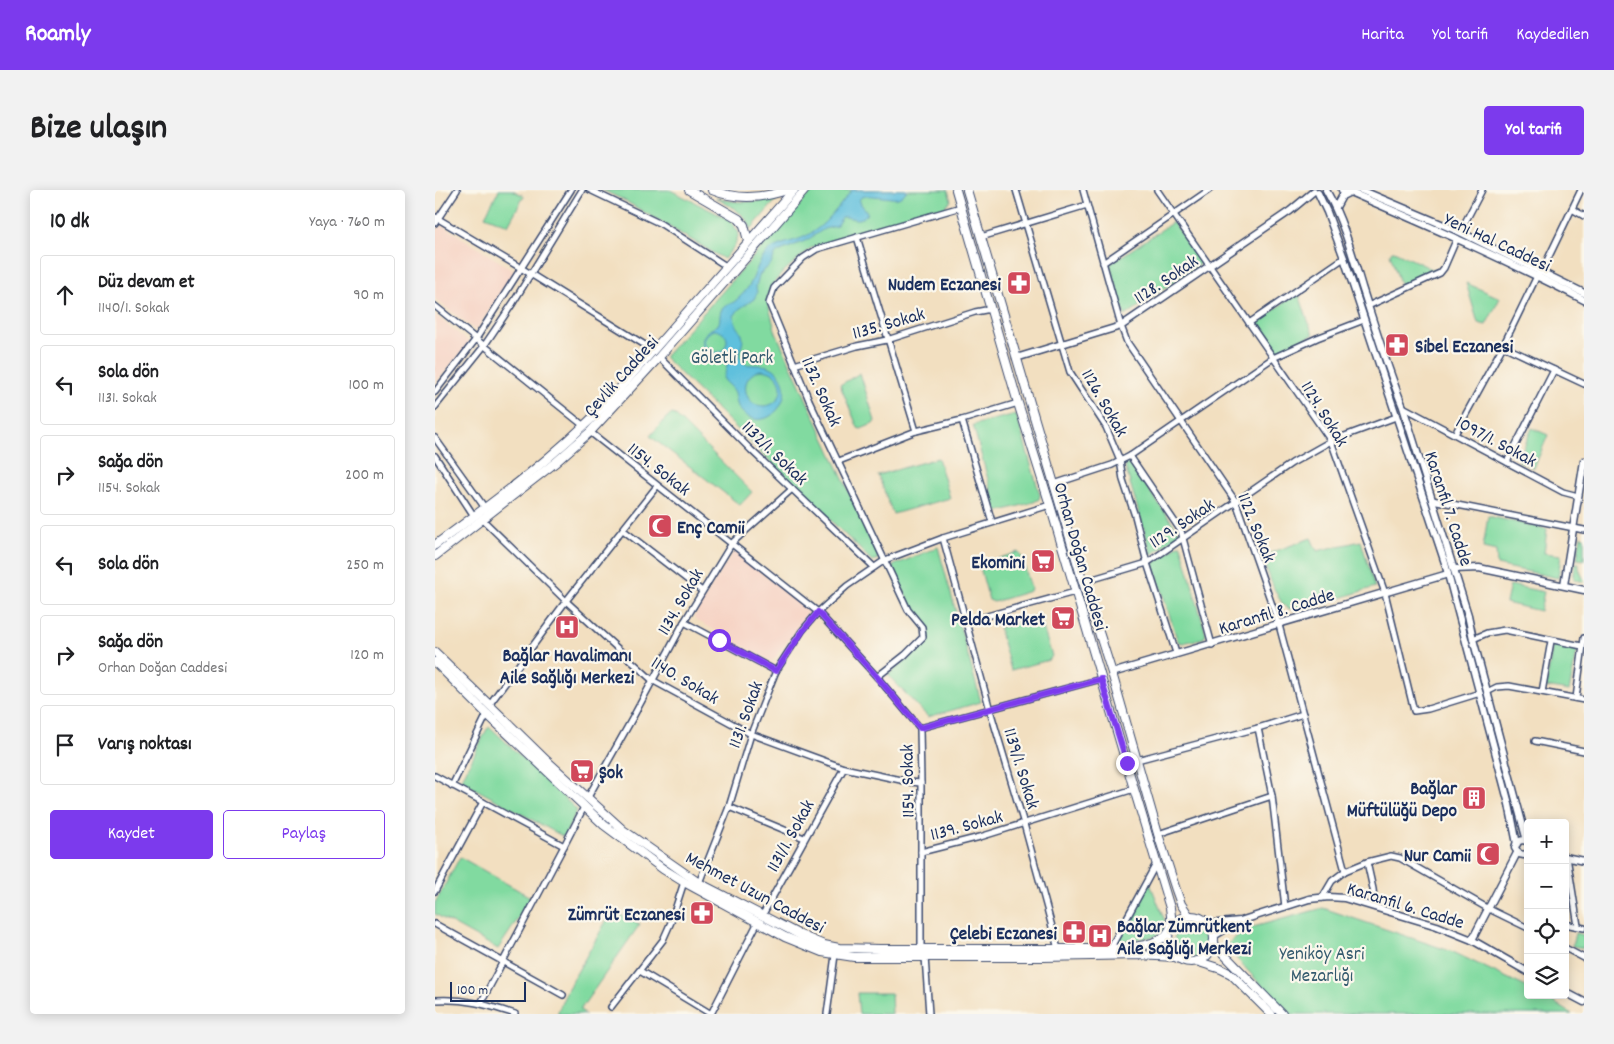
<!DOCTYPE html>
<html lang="tr">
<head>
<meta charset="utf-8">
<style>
	:root { --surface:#fff; --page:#f2f2f2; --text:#202124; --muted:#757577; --line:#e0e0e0; --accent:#7c3aed }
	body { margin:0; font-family:Dekko,sans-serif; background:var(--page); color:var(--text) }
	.controls { position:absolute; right:15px; bottom:15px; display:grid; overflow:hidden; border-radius:5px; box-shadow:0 2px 12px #0003 }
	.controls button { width:45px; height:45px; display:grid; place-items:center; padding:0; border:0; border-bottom:1px solid var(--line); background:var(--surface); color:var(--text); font:25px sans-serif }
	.scale { position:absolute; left:15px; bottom:12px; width:76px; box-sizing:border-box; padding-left:5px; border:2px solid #1b2f5e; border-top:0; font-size:14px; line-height:18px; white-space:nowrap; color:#1b2f5e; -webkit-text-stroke:4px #fbf7ec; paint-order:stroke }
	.stop { position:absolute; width:15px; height:15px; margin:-11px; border:4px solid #7c3aed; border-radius:50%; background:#fff }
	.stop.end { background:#7c3aed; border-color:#fff; box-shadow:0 1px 5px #0008 }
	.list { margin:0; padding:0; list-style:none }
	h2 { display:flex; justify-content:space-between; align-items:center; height:65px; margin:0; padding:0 20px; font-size:21px }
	h2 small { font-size:16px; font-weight:400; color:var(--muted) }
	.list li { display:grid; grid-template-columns:32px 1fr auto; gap:15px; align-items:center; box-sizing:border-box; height:80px; margin:0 10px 10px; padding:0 10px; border:1px solid var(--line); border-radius:5px }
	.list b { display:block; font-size:19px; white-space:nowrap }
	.list p { margin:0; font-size:16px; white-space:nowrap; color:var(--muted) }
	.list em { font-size:16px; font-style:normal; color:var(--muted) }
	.actions { display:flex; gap:10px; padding:15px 20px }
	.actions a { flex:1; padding:11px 0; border:1px solid var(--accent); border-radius:5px; text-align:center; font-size:18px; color:var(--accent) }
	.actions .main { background:var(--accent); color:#fff }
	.icon { flex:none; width:28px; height:28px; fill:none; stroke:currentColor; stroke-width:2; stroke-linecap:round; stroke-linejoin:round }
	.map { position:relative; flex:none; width:1149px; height:824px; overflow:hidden; border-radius:5px }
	header { display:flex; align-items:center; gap:30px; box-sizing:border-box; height:70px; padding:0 25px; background:var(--accent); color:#fff }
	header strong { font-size:24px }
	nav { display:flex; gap:28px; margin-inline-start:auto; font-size:18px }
	.intro { display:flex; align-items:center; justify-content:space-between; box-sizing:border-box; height:120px; padding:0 30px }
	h1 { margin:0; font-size:35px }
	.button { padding:12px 22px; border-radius:5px; background:var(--accent); color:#fff; font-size:18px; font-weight:700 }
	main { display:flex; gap:30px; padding:0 30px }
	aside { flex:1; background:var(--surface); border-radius:5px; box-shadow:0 2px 12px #0003 }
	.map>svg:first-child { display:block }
</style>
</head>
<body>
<header>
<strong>Roamly</strong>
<nav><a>Harita</a><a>Yol tarifi</a><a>Kaydedilen</a></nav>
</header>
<div class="intro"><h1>Bize ulaşın</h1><a class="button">Yol tarifi</a></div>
<main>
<aside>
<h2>10 dk<small>Yaya · 760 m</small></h2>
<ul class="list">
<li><svg class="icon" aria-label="ahead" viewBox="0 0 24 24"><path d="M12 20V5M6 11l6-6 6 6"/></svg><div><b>Düz devam et</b><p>1140/1. Sokak</p></div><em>90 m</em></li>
<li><svg class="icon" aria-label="left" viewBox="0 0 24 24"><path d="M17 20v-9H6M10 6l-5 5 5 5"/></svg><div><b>Sola dön</b><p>1131. Sokak</p></div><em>100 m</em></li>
<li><svg class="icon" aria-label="right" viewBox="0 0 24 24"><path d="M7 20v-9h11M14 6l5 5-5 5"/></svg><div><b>Sağa dön</b><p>1154. Sokak</p></div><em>200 m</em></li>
<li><svg class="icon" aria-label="left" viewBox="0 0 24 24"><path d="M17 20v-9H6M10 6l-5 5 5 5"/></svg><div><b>Sola dön</b></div><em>250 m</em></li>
<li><svg class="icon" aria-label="right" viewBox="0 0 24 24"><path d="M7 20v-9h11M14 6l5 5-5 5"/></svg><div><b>Sağa dön</b><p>Orhan Doğan Caddesi</p></div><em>120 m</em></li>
<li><svg class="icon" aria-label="arrive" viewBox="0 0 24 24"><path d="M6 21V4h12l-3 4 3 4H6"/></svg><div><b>Varış noktası</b></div></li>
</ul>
<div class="actions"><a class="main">Kaydet</a><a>Paylaş</a></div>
</aside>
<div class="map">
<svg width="1149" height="824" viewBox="0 0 1149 824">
	<rect width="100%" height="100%" fill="#fbf7ec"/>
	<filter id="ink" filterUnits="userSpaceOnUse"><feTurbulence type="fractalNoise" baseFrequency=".02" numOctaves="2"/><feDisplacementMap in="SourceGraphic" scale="10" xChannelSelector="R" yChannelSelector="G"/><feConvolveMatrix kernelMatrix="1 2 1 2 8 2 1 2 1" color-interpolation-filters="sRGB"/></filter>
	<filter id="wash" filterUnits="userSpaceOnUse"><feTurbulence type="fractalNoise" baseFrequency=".0096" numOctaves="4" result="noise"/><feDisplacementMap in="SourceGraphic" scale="20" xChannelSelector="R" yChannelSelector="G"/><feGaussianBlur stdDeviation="1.12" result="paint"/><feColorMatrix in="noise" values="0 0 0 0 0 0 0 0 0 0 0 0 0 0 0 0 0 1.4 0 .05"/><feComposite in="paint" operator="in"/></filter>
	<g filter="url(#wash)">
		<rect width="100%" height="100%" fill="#f2dfc0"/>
		<g fill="#f6d2c3">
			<polygon points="8,36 78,80 78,83 42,139 40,140 0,109 0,44 4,37"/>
			<polygon points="0,125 35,153 0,193"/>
			<polygon points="301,362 373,420 373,426 344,461 341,467 336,471 261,430 259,427 282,387 297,364"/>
		</g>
		<g fill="#81daa0" stroke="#4e847f">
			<polygon points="64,0 77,0 89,6 73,35 50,26"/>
			<polygon points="167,0 235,0 295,30 304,43 300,55 289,69 187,9"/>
			<polygon points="378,0 513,0 516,11 511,15 511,18 502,19 501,18 436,38 436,40 376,58 349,81 336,96 332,110 341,143 443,365 443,369 437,371 230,168 230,166"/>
			<path d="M281 8C304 14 319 12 342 9L316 39C310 22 295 16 281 8Z"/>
			<polygon points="738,32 767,72 690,126 675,74"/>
			<polygon points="957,61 959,61 1001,81 966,96 955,64"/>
			<polygon points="1031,93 1065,108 1051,135 1043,133"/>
			<polygon points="863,102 878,145 842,161 822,133"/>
			<polygon points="425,183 440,231 438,234 426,239 423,238 405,195"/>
			<polygon points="237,224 240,225 317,302 305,315 215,246 232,227"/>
			<polygon points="581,224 605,305 604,309 599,312 562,322 538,235"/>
			<polygon points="1097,238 1113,245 1099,278 1083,271"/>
			<polygon points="503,268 515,308 458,324 443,285"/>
			<polygon points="693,271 745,343 718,364 716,363 690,276"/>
			<polygon points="1053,326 1112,339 1109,363 1126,365 1123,388 1062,375 1061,361 1048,358"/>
			<polygon points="1146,346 1149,347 1149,370 1142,369"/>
			<path d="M876 348 882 361 926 351 940 397 905 408 854 419C841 412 833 381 827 366Z"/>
			<polygon points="743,355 746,355 771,444 769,448 748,453 744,452 742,449 719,376 720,372"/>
			<polygon points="503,357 546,512 493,527 453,485 493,451 492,442 476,417 457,376"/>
			<polygon points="583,362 586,365 596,398 595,401 559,412 554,410 545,377 547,374"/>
			<path d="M1141 373H1144C1143 382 1148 385 1149 392L1139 389V383Z"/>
			<polygon points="1075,395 1109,402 1105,421 1071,413"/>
			<polygon points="604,425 617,466 614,470 576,480 564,438"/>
			<polygon points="1120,455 1140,458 1142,461 1134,501 1111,497 1117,458"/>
			<polygon points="55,537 142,620 129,647 26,591 52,539"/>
			<polygon points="25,667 97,708 63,759 0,724 0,713"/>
			<polygon points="714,691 730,731 728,740 719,747 682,751"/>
			<polygon points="888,718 1018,762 1093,798 1093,805 1108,805 1137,824 853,824 790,756 811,739"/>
			<polygon points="177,721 205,734 145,820 151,824 122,824 132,800"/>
			<circle cx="756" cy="751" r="17"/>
			<polygon points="1140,743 1149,745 1149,758 1137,756"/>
			<polygon points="456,803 457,824 424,824 422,803"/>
		</g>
		<path fill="#5fc0dd" stroke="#3d789e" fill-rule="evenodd" d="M417 0H472C470 3 467 7 463 8 458 10 420 0 425 12 426 15 430 19 432 22V24C423 34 417 26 407 27L401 36 389 39 372 50 343 62 340 65 336 74 324 85 321 97 322 103 319 109 304 119 299 126C299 135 305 138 307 145 310 153 304 159 304 166L310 174C320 176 332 173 340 180 367 204 331 248 306 221 299 213 303 205 298 199 295 195 291 193 288 188 290 183 293 177 292 172 288 163 271 170 268 155 266 143 275 140 283 135 286 130 284 126 286 121 289 115 294 115 299 112 303 109 309 103 312 99 322 85 320 73 335 60 344 53 360 52 371 46 391 36 403 17 417 0ZM278 140C286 140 295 146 291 155 284 174 255 152 278 140ZM326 180C359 182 348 228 317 213 306 201 309 184 326 180Z"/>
	</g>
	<g filter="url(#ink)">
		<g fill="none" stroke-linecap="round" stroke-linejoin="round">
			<defs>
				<g id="minor">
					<polyline points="155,0 226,34 291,76"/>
					<polyline points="581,0 635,182 671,237 685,270 688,290 700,326 712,373 741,463"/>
					<polyline points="648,0 686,136 692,152 801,312 844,435 910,681"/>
					<polyline points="722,0 896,251 950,403 979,521 993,519 1045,503"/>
					<polyline points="1137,19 1149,26"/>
					<polyline points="0,27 86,78 218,160"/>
					<polyline points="0,33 22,0"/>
					<polyline points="1025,42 1047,0"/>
					<polyline points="422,47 481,241"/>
					<polyline points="546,47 652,15"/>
					<polyline points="668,73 774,0"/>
					<polyline points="0,116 149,236"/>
					<polyline points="933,116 1005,83 1009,78 1022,48"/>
					<polyline points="814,133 909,68"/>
					<polyline points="1068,156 1149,194"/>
					<polyline points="224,167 316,260 439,377"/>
					<polyline points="359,175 422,156 452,150 540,122 556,119"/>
					<polyline points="0,202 41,149 136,0"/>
					<polyline points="0,217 49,156 78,113 147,0"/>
					<polyline points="968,217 1128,302 1143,306"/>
					<polyline points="527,230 557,332"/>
					<polyline points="155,242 383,422 442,487 485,538 486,593 486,758"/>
					<polyline points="1020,244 1068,156 1102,86 1107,81 1146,0"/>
					<polyline points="0,248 50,318"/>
					<polyline points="0,266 39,326"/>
					<polyline points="695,266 746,341 777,455"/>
					<polyline points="404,271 481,241 527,230 583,213"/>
					<polyline points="1072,272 1119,180"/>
					<polyline points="619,294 677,275 695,266 838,168 882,148 929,130"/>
					<polyline points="997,310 1149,340"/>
					<polyline points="47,329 131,411 217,490 316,544 409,578 475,592 486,593"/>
					<polyline points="188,340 267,401"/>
					<polyline points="508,348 555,520 589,634 623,759"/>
					<polyline points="648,392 712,373 857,273 896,251 961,227"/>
					<polyline points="249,432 341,481"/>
					<polyline points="530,432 640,402"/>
					<polyline points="1038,449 1052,443 1070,440 1147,456"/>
					<polyline points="442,487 470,465 488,447 487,437 473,420 374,210 334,113 339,98 368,68 382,59 526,17"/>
					<polyline points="1052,502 1062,497 1074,496 1149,510"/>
					<polyline points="1107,502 1116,451"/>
					<polyline points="1141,508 1149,448"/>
					<polyline points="54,515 131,411 222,296"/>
					<polyline points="485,538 666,489"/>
					<polyline points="823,538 837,606 850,717"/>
					<polyline points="1100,551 1149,561"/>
					<polyline points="702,570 823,538 868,524"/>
					<polyline points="0,586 129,656"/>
					<polyline points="17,596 52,524"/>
					<polyline points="152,609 197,529 249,432 297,353 357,299"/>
					<polyline points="294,617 369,648"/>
					<polyline points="723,644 837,606"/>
					<polyline points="486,662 545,647 699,599"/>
					<polyline points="1132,667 1143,736"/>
					<polyline points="932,672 938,699 940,717"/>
					<polyline points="264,693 294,617 316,544 331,506 341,481 352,464 367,441 383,422 412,396 450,370 508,348 615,315"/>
					<polyline points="0,701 48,612"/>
					<polyline points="887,708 897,691 910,681 932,672 956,666 965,668 1054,719 1093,738"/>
					<polyline points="327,726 409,578"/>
					<polyline points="0,734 128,805"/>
					<polyline points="1130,734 1149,738"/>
					<polyline points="1130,758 1149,768"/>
					<polyline points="675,759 721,674"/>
					<polyline points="490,767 494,824"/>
					<polyline points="205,781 276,824"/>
					<path d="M0 810C30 808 52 815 80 824"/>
					<polyline points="46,813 129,656 149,617"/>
					<polyline points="176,817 228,750 236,732 249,692"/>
					<polyline points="276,824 323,732"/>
					<polyline points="392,824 400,765"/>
				</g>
				<g id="tertiary">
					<path d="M891 0C908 30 917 64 927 97 940 137 952 177 968 217L1033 425 1038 449 1092 651"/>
					<path d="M907 0 915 2C994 36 1072 70 1149 110"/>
					<polyline points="926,0 1025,42 1149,103"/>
					<polyline points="883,3 892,22 909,68 1010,373 1074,614 1082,654"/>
					<polyline points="901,17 907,6 915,2"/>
					<polyline points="581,168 686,136 855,21 879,1"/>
					<polyline points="1019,379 1044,378 1149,400"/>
					<polyline points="1129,395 1149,271"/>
					<polyline points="677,483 1013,384"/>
					<path d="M1093 652C1087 648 1081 651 1080 658L1084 664 1089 665 1093 663"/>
					<polyline points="1130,667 1149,671"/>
					<polyline points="773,734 805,731 874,709 894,707 909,708 1002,736 1037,750 1093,782"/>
					<polyline points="779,746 799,734"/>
					<polyline points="1037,750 1082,663"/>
					<polyline points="1130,802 1149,812"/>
				</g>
				<g id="secondary">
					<polyline points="254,0 304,29 309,35 313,51"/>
					<path d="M277 0C301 10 328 8 352 0"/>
					<polyline points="532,0 648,392 677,483 723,644 741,700 746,714 754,726"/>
					<path d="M0 355C60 311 120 267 172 213L359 0"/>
					<polyline points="0,366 121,272 155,242 224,167 370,0"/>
					<path d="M0 462 112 571 188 640 264 693 365 745 389 755 404 758 445 759H675C691 758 725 757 734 741 738 735 736 725 735 718L699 599 615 315 583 213 521 0"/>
					<polyline points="0,472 52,524 169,635 228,679 249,692 350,747 387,762 419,767 609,767 703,765 740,767 745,769"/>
					<circle cx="756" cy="749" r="23"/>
					<polyline points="778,753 847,824"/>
					<polyline points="761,771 786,779 796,784 836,824"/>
				</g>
			</defs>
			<use href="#minor" stroke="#3b496d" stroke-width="8"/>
			<use href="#tertiary" stroke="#3b496d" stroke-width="9"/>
			<use href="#secondary" stroke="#3b496d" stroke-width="10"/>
			<use href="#minor" stroke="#fff" stroke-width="5"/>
			<use href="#tertiary" stroke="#fff" stroke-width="6"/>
			<use href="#secondary" stroke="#fff" stroke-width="8"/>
		</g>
	</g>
	<g fill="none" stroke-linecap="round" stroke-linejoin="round" filter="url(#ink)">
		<polyline stroke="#7c3aed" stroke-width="6" points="284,450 341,481 367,442 383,422 442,487 485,538 666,489 692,573"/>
	</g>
	<defs>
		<symbol id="pharmacy-square" viewBox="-11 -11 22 22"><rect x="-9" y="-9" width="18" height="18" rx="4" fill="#d1495b" stroke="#fbf7ec"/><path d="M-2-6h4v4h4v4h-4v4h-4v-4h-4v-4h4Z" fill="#fff"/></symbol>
		<symbol id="mosque-square" viewBox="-11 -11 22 22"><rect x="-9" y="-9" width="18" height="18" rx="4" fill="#d1495b" stroke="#fbf7ec"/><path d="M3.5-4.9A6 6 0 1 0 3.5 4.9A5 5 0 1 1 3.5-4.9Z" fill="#fff"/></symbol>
		<symbol id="supermarket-square" viewBox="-11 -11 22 22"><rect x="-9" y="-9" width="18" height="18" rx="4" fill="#d1495b" stroke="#fbf7ec"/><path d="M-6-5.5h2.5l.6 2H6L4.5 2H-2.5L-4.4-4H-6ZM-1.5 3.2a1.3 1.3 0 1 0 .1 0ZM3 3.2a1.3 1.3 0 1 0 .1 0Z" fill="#fff"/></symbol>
		<symbol id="hospital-square" viewBox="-11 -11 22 22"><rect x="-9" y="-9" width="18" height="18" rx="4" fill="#d1495b" stroke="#fbf7ec"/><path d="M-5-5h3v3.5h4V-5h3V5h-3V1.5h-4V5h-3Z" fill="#fff"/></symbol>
		<symbol id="building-square" viewBox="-11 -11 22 22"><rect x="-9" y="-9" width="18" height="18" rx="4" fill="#d1495b" stroke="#fbf7ec"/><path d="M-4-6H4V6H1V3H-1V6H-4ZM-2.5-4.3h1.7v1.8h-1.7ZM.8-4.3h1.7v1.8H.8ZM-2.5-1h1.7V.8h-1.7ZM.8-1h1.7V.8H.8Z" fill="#fff"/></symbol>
	</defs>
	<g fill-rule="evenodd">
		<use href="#pharmacy-square" x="570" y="79" width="28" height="28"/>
		<use href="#pharmacy-square" x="948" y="141" width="28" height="28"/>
		<use href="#mosque-square" x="211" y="322" width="28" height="28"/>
		<use href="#supermarket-square" x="594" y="357" width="28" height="28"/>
		<use href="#supermarket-square" x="614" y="414" width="28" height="28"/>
		<use href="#hospital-square" x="118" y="423" width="28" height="28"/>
		<use href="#supermarket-square" x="133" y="567" width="28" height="28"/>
		<use href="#building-square" x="1025" y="594" width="28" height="28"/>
		<use href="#mosque-square" x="1039" y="650" width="28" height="28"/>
		<use href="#pharmacy-square" x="253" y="709" width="28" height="28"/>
		<use href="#pharmacy-square" x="625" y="728" width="28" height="28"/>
		<use href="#hospital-square" x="651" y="732" width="28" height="28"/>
	</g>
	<g text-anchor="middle" stroke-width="4.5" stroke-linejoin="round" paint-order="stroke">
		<g font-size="19" fill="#1b2f5e" stroke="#fbf7ec">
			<text transform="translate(1063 51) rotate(25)" y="7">Yeni Hal Caddesi</text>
			<text transform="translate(730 88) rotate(-34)" y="7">1128. Sokak</text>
			<text transform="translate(453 132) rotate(-16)" y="7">1135. Sokak</text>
			<text transform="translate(185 185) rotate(-48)" y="7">Çevlik Caddesi</text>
			<text transform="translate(388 201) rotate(66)" y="7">1132. Sokak</text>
			<text transform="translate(671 212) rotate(60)" y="7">1126. Sokak</text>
			<text transform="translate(891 223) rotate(58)" y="7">1124. Sokak</text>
			<text transform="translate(1062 250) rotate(28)" y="7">1097/1. Sokak</text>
			<text transform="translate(341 262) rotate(44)" y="7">1132/1. Sokak</text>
			<text transform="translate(225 278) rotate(38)" y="7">1154. Sokak</text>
			<text transform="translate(1015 318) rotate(72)" y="7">Karanfil 7. Cadde</text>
			<text transform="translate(746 332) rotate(-34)" y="7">1129. Sokak</text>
			<text transform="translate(823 337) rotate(68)" y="7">1122. Sokak</text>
			<text transform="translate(647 366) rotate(74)" y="7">Orhan Doğan Caddesi</text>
			<text transform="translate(244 411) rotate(-60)" y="7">1134. Sokak</text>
			<text transform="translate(841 420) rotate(-17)" y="7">Karanfil 8. Cadde</text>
			<text transform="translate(251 489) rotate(31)" y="7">1140. Sokak</text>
			<text transform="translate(309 524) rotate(-70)" y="7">1131. Sokak</text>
			<text transform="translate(588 578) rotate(73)" y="7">1139/1. Sokak</text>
			<text transform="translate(471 591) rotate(-91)" y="7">1154. Sokak</text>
			<text transform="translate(531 634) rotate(-15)" y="7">1139. Sokak</text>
			<text transform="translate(354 645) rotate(-61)" y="7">1131/1. Sokak</text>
			<text transform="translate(321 701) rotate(28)" y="7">Mehmet Uzun Caddesi</text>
			<text transform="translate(971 714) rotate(17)" y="7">Karanfil 6. Cadde</text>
		</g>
		<g font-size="19" font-weight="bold" fill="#1b2f5e" stroke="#fbf7ec" text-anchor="end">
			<text x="566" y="100">Nudem Eczanesi</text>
			<text x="980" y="162" text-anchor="start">Sibel Eczanesi</text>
			<text x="242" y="343" text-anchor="start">Enç Camii</text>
			<text x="590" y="378">Ekomini</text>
			<text x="610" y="435">Pelda Market</text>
			<text x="132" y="471" text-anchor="middle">Bağlar Havalimanı<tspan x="132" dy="22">Aile Sağlığı Merkezi</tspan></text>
			<text x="164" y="588" text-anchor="start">Şok</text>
			<text x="1022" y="604">Bağlar<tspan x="1022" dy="22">Müftülüğü Depo</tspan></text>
			<text x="1036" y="671">Nur Camii</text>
			<text x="250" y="730">Zümrüt Eczanesi</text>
			<text x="682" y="742" text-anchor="start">Bağlar Zümrütkent<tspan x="682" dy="22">Aile Sağlığı Merkezi</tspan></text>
			<text x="622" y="749">Çelebi Eczanesi</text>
		</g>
		<g font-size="19" fill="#345a6e" stroke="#fbf7ec">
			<text x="297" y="173">Göletli Park</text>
			<text x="887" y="769">Yeniköy Asri<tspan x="887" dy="22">Mezarlığı</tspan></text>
		</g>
	</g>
</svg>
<div class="controls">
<button>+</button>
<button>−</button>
<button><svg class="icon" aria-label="locate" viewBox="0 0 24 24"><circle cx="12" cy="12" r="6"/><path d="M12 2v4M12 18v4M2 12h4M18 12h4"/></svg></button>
<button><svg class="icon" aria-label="layers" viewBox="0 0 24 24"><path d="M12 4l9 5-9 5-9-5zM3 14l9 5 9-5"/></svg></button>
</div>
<div class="scale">100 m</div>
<div class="stop" style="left:284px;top:450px"></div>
<div class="stop end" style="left:692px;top:573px"></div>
</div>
</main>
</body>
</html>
